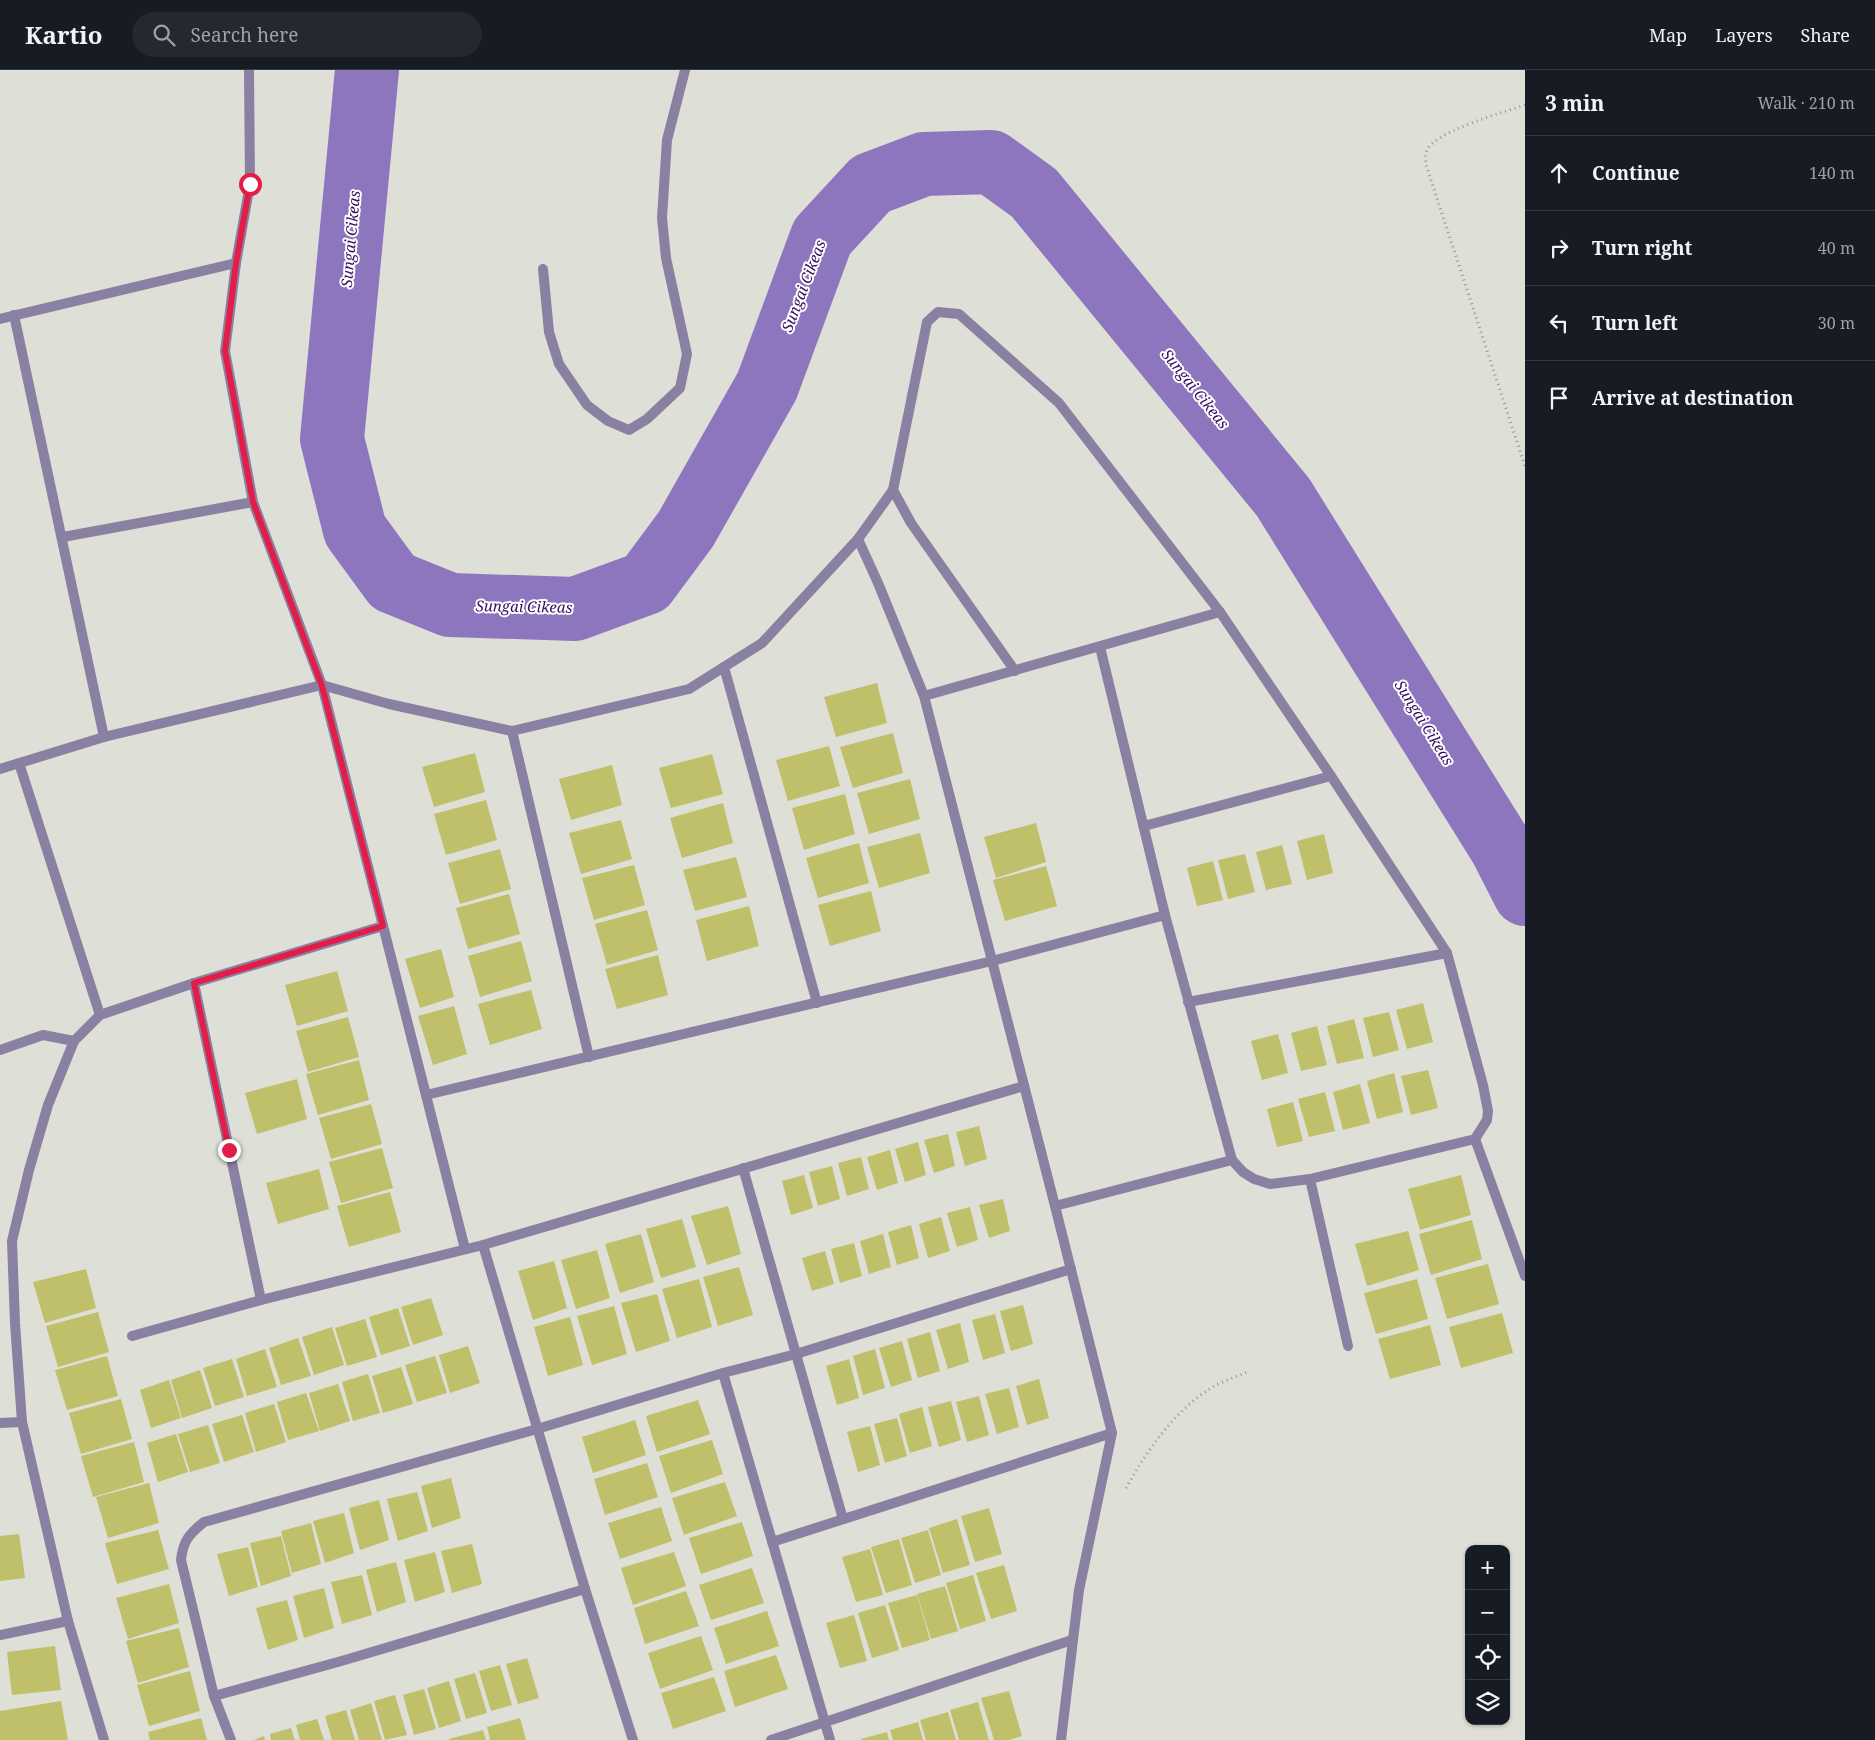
<!DOCTYPE html>
<html lang="en">
<head>
<meta charset="utf-8">
<style>
	:root { --surface:#171b24; --page:#242831; --text:#f1f3f6; --muted:#9ea1a6; --line:#363941 }
	body { margin:0; font-family:"Noto Serif",serif; background:var(--page); color:var(--text) }
	.controls { position:absolute; right:15px; bottom:15px; display:grid; overflow:hidden; border-radius:10px; box-shadow:0 1px 4px #0004 }
	.controls button { width:45px; height:45px; display:grid; place-items:center; padding:0; border:0; border-bottom:1px solid var(--line); background:var(--surface); color:var(--text); font:25px sans-serif }
	.stop { position:absolute; width:15px; height:15px; margin:-11px; border:4px solid #e11d48; border-radius:50%; background:#fff }
	.stop.end { background:#e11d48; border-color:#fff; box-shadow:0 1px 5px #0008 }
	.list { margin:0; padding:0; list-style:none }
	h2 { display:flex; justify-content:space-between; align-items:center; height:65px; margin:0; padding:0 20px; font-size:21px }
	h2 small { font-size:16px; font-weight:400; color:var(--muted) }
	.list li { display:grid; grid-template-columns:32px 1fr auto; gap:15px; align-items:center; box-sizing:border-box; height:75px; padding:0 20px; border-top:1px solid var(--line) }
	.list b { display:block; font-size:19px; white-space:nowrap }
	.list em { font-size:16px; font-style:normal; color:var(--muted) }
	.icon { flex:none; width:28px; height:28px; fill:none; stroke:currentColor; stroke-width:2; stroke-linecap:round; stroke-linejoin:round }
	.map { position:relative; flex:none; width:1525px; height:1670px; overflow:hidden }
	header { display:flex; align-items:center; gap:30px; box-sizing:border-box; height:70px; padding:0 25px; background:var(--surface); border-bottom:1px solid var(--line) }
	header strong { font-size:24px }
	nav { display:flex; gap:28px; margin-inline-start:auto; font-size:18px }
	.search { width:350px; height:45px; background:var(--page); display:flex; align-items:center; gap:12px; box-sizing:border-box; padding:0 18px; border-radius:28px; color:var(--muted); font-size:19px }
	main { display:flex }
	aside { flex:1; background:var(--surface) }
	.map>svg:first-child { display:block }
</style>
</head>
<body>
<header>
<strong>Kartio</strong>
<div class="search"><svg class="icon" aria-label="search" viewBox="0 0 24 24"><circle cx="10" cy="10" r="6"/><path d="M15 15l6 6"/></svg>Search here</div>
<nav><a>Map</a><a>Layers</a><a>Share</a></nav>
</header>
<main>
<div class="map">
<svg width="1525" height="1670" viewBox="0 0 1525 1670">
	<rect width="100%" height="100%" fill="#dedfd7"/>
	<g fill="none" stroke-linecap="round" stroke-linejoin="round">
		<polyline stroke="#8e76bf" stroke-width="64" points="367,0 332,369 355,460 393,512 450,535 575,539 646,513 686,459 767,316 822,167 871,114 924,94 991,92 1034,123 1283,427 1501,777 1525,824"/>
	</g>
	<g fill="#bfc069">
		<polygon points="877,613 887,653 836,667 824,627"/>
		<polygon points="893,663 903,703 853,718 840,677"/>
		<polygon points="829,676 840,716 788,731 776,690"/>
		<polygon points="475,683 485,722 434,737 422,697"/>
		<polygon points="712,684 723,724 671,738 659,698"/>
		<polygon points="612,695 622,735 571,750 559,709"/>
		<polygon points="910,709 920,749 869,764 857,723"/>
		<polygon points="845,724 855,764 804,780 792,738"/>
		<polygon points="486,730 497,770 446,785 434,744"/>
		<polygon points="723,733 733,773 682,788 670,748"/>
		<polygon points="621,750 632,789 581,804 569,763"/>
		<polygon points="1036,753 1046,792 996,808 984,767"/>
		<polygon points="920,763 930,803 879,818 867,777"/>
		<polygon points="1324,764 1333,803 1307,810 1297,771"/>
		<polygon points="859,773 869,813 818,828 806,788"/>
		<polygon points="1282,775 1292,814 1266,820 1256,782"/>
		<polygon points="500,779 511,819 460,834 448,793"/>
		<polygon points="1245,784 1255,822 1228,829 1218,790"/>
		<polygon points="736,787 747,827 695,841 683,800"/>
		<polygon points="1213,791 1223,830 1197,836 1187,798"/>
		<polygon points="634,795 645,835 594,850 582,808"/>
		<polygon points="1046,796 1057,836 1005,851 993,810"/>
		<polygon points="871,821 881,861 830,876 818,835"/>
		<polygon points="509,824 520,864 468,879 456,838"/>
		<polygon points="749,836 759,876 707,891 696,850"/>
		<polygon points="647,840 658,880 607,895 595,854"/>
		<polygon points="521,871 532,911 480,927 468,886"/>
		<polygon points="441,879 454,927 420,938 405,889"/>
		<polygon points="658,885 668,925 617,939 605,899"/>
		<polygon points="337,901 348,941 297,956 285,915"/>
		<polygon points="531,920 542,959 490,975 478,934"/>
		<polygon points="1423,933 1433,972 1407,979 1396,940"/>
		<polygon points="454,936 467,984 433,995 418,946"/>
		<polygon points="1389,942 1399,980 1373,987 1363,948"/>
		<polygon points="348,947 359,987 308,1002 296,961"/>
		<polygon points="1354,949 1364,988 1337,994 1327,956"/>
		<polygon points="1317,956 1327,995 1301,1001 1291,963"/>
		<polygon points="1278,964 1288,1003 1262,1010 1251,971"/>
		<polygon points="359,990 369,1030 318,1045 306,1004"/>
		<polygon points="1428,1000 1438,1038 1411,1045 1401,1006"/>
		<polygon points="1394,1003 1403,1042 1377,1049 1367,1011"/>
		<polygon points="297,1009 307,1049 257,1064 245,1023"/>
		<polygon points="1360,1014 1370,1053 1343,1060 1333,1022"/>
		<polygon points="1325,1022 1335,1061 1309,1067 1298,1029"/>
		<polygon points="1293,1032 1303,1071 1277,1077 1267,1039"/>
		<polygon points="371,1034 382,1074 331,1089 319,1048"/>
		<polygon points="979,1056 987,1089 965,1096 956,1062"/>
		<polygon points="948,1064 955,1096 934,1103 924,1070"/>
		<polygon points="918,1072 926,1105 905,1112 895,1079"/>
		<polygon points="382,1078 393,1118 341,1133 329,1092"/>
		<polygon points="890,1080 898,1113 877,1120 867,1087"/>
		<polygon points="861,1087 869,1119 847,1126 838,1093"/>
		<polygon points="832,1096 840,1129 818,1136 809,1102"/>
		<polygon points="319,1099 329,1139 278,1154 266,1113"/>
		<polygon points="804,1105 813,1138 791,1145 782,1111"/>
		<polygon points="1461,1105 1471,1145 1420,1160 1408,1119"/>
		<polygon points="390,1122 401,1162 349,1177 337,1136"/>
		<polygon points="1003,1129 1010,1161 989,1168 979,1135"/>
		<polygon points="728,1136 741,1184 707,1195 691,1146"/>
		<polygon points="970,1137 978,1170 957,1177 947,1143"/>
		<polygon points="941,1147 950,1181 928,1188 919,1154"/>
		<polygon points="682,1149 696,1197 661,1208 646,1159"/>
		<polygon points="1472,1150 1482,1189 1431,1205 1419,1164"/>
		<polygon points="911,1155 919,1188 897,1195 888,1162"/>
		<polygon points="1408,1161 1419,1200 1367,1216 1355,1174"/>
		<polygon points="641,1164 654,1212 620,1223 605,1174"/>
		<polygon points="883,1164 891,1197 869,1204 860,1171"/>
		<polygon points="854,1173 862,1206 840,1213 831,1179"/>
		<polygon points="597,1180 610,1228 576,1239 561,1190"/>
		<polygon points="825,1181 834,1214 812,1221 802,1188"/>
		<polygon points="554,1191 567,1238 533,1250 518,1201"/>
		<polygon points="1488,1194 1499,1234 1447,1249 1435,1208"/>
		<polygon points="739,1197 753,1245 718,1256 703,1207"/>
		<polygon points="86,1199 96,1238 45,1253 33,1212"/>
		<polygon points="699,1209 712,1257 677,1268 662,1219"/>
		<polygon points="1417,1209 1428,1249 1376,1264 1364,1223"/>
		<polygon points="657,1224 670,1271 636,1282 621,1233"/>
		<polygon points="431,1228 443,1265 413,1275 401,1237"/>
		<polygon points="1023,1235 1033,1274 1011,1281 1000,1241"/>
		<polygon points="614,1236 627,1284 592,1295 577,1246"/>
		<polygon points="398,1238 410,1276 381,1285 369,1247"/>
		<polygon points="98,1242 109,1282 58,1297 46,1256"/>
		<polygon points="1502,1243 1513,1283 1461,1298 1449,1257"/>
		<polygon points="995,1244 1005,1283 983,1290 972,1250"/>
		<polygon points="570,1247 583,1295 548,1306 534,1257"/>
		<polygon points="365,1249 377,1287 347,1296 335,1258"/>
		<polygon points="960,1253 969,1292 948,1299 936,1260"/>
		<polygon points="1430,1255 1441,1295 1390,1309 1378,1269"/>
		<polygon points="332,1257 344,1295 314,1305 302,1267"/>
		<polygon points="930,1262 940,1301 918,1308 907,1269"/>
		<polygon points="298,1268 311,1306 281,1315 269,1278"/>
		<polygon points="902,1271 912,1310 891,1317 879,1278"/>
		<polygon points="468,1276 480,1313 450,1323 439,1285"/>
		<polygon points="265,1279 277,1317 247,1326 236,1289"/>
		<polygon points="875,1279 885,1318 863,1325 853,1286"/>
		<polygon points="107,1286 118,1326 67,1340 55,1300"/>
		<polygon points="435,1286 447,1323 417,1332 405,1295"/>
		<polygon points="232,1289 244,1327 215,1336 203,1298"/>
		<polygon points="849,1289 859,1328 837,1335 826,1296"/>
		<polygon points="401,1297 413,1334 383,1343 372,1306"/>
		<polygon points="200,1300 212,1338 182,1348 171,1310"/>
		<polygon points="368,1304 380,1343 353,1351 342,1312"/>
		<polygon points="1039,1309 1049,1348 1027,1355 1016,1316"/>
		<polygon points="169,1310 181,1348 151,1358 140,1320"/>
		<polygon points="338,1314 350,1351 320,1361 309,1323"/>
		<polygon points="1009,1318 1019,1357 997,1364 985,1324"/>
		<polygon points="306,1323 319,1361 288,1370 277,1332"/>
		<polygon points="979,1326 989,1365 967,1372 956,1332"/>
		<polygon points="121,1329 132,1369 81,1384 69,1343"/>
		<polygon points="698,1330 710,1364 657,1382 646,1346"/>
		<polygon points="951,1331 961,1370 939,1377 928,1337"/>
		<polygon points="274,1334 286,1372 256,1382 245,1343"/>
		<polygon points="922,1337 932,1376 910,1383 899,1344"/>
		<polygon points="242,1345 254,1382 224,1392 212,1354"/>
		<polygon points="897,1348 907,1386 885,1393 874,1354"/>
		<polygon points="635,1350 646,1385 593,1403 582,1367"/>
		<polygon points="208,1355 220,1393 190,1402 178,1364"/>
		<polygon points="870,1356 880,1395 858,1402 847,1362"/>
		<polygon points="176,1364 188,1402 158,1412 147,1373"/>
		<polygon points="712,1370 723,1404 671,1423 659,1386"/>
		<polygon points="134,1372 144,1412 93,1427 81,1386"/>
		<polygon points="647,1393 658,1427 605,1445 594,1409"/>
		<polygon points="451,1408 461,1448 432,1458 421,1416"/>
		<polygon points="725,1412 737,1446 684,1465 672,1428"/>
		<polygon points="149,1413 159,1453 108,1468 96,1427"/>
		<polygon points="417,1422 428,1461 398,1471 387,1429"/>
		<polygon points="379,1430 389,1470 360,1480 349,1438"/>
		<polygon points="661,1437 672,1471 620,1489 608,1453"/>
		<polygon points="989,1438 1002,1484 975,1492 961,1446"/>
		<polygon points="344,1443 354,1483 325,1493 313,1451"/>
		<polygon points="957,1449 970,1495 943,1503 929,1458"/>
		<polygon points="742,1452 753,1486 701,1504 689,1468"/>
		<polygon points="311,1453 321,1494 292,1503 281,1461"/>
		<polygon points="158,1460 169,1499 117,1514 105,1473"/>
		<polygon points="928,1460 941,1505 915,1513 901,1468"/>
		<polygon points="19,1464 25,1508 0,1511 0,1466"/>
		<polygon points="281,1466 291,1506 261,1516 250,1473"/>
		<polygon points="899,1469 912,1515 886,1523 871,1477"/>
		<polygon points="472,1474 482,1514 452,1523 441,1481"/>
		<polygon points="248,1477 258,1517 229,1526 217,1484"/>
		<polygon points="870,1479 883,1525 856,1532 842,1487"/>
		<polygon points="435,1482 445,1522 415,1532 404,1490"/>
		<polygon points="674,1482 686,1516 633,1535 621,1498"/>
		<polygon points="396,1492 406,1532 377,1542 366,1500"/>
		<polygon points="1004,1495 1017,1541 991,1549 976,1503"/>
		<polygon points="752,1498 764,1533 711,1550 699,1515"/>
		<polygon points="362,1505 372,1545 342,1554 331,1512"/>
		<polygon points="973,1505 986,1551 960,1559 946,1513"/>
		<polygon points="169,1514 179,1553 128,1569 116,1528"/>
		<polygon points="945,1516 958,1561 931,1569 917,1524"/>
		<polygon points="324,1518 334,1558 304,1568 293,1526"/>
		<polygon points="686,1521 699,1556 645,1574 634,1538"/>
		<polygon points="917,1525 930,1570 902,1578 888,1533"/>
		<polygon points="287,1530 298,1570 268,1580 256,1538"/>
		<polygon points="885,1535 899,1580 872,1588 858,1543"/>
		<polygon points="767,1541 779,1576 726,1594 714,1558"/>
		<polygon points="854,1545 867,1591 840,1598 826,1553"/>
		<polygon points="179,1558 189,1597 138,1613 126,1571"/>
		<polygon points="701,1566 713,1600 660,1619 648,1583"/>
		<polygon points="55,1576 61,1620 12,1625 7,1582"/>
		<polygon points="776,1585 788,1619 735,1637 724,1601"/>
		<polygon points="527,1588 539,1628 518,1634 506,1594"/>
		<polygon points="500,1595 512,1635 491,1641 479,1601"/>
		<polygon points="190,1601 200,1641 149,1656 137,1615"/>
		<polygon points="475,1603 487,1643 466,1649 454,1609"/>
		<polygon points="714,1607 726,1641 673,1659 661,1623"/>
		<polygon points="449,1611 461,1651 439,1658 427,1618"/>
		<polygon points="424,1619 436,1659 414,1665 403,1625"/>
		<polygon points="1009,1621 1022,1666 1009,1670 994,1670 981,1628"/>
		<polygon points="395,1625 407,1665 385,1670 374,1631"/>
		<polygon points="61,1631 68,1670 0,1670 0,1641"/>
		<polygon points="978,1632 989,1670 959,1670 950,1640"/>
		<polygon points="371,1633 382,1670 359,1670 350,1640"/>
		<polygon points="346,1640 355,1670 332,1670 325,1646"/>
		<polygon points="948,1642 956,1670 926,1670 920,1650"/>
		<polygon points="201,1648 207,1670 150,1670 148,1662"/>
		<polygon points="520,1648 526,1670 490,1670 487,1657"/>
		<polygon points="317,1649 324,1670 300,1670 296,1655"/>
		<polygon points="918,1652 923,1670 893,1670 890,1660"/>
		<polygon points="291,1658 295,1670 271,1670 270,1664"/>
		<polygon points="483,1660 486,1670 449,1670 449,1669"/>
		<polygon points="887,1662 889,1670 861,1670 861,1669"/>
		<polygon points="264,1666 265,1670 254,1670"/>
	</g>
	<g fill="none" stroke-linecap="round" stroke-linejoin="round">
		<g stroke="#979892" stroke-width="3" stroke-dasharray="1 4" stroke-linecap="butt">
			<path d="M1525 35C1505 42 1430 62 1426 83 1425 87 1426 91 1426 95L1525 396"/>
			<path d="M1126 1418C1147 1381 1172 1344 1208 1320 1219 1312 1234 1308 1247 1302"/>
		</g>
		<polyline stroke="#8a80a1" stroke-width="10" points="543,199 549,262 559,294 587,335 608,351 629,360 647,349 680,318 687,284 666,188 662,148 667,70 685,0"/>
		<g stroke="#8a80a1" stroke-width="10">
			<polyline points="249,0 250,114 236,193 225,281 253,432 322,615 465,1179"/>
			<polyline points="14,245 104,667"/>
			<polyline points="0,249 236,193"/>
			<polyline points="893,420 858,469 878,513 924,626 1055,1136 1232,1090"/>
			<polyline points="63,467 253,432"/>
			<polyline points="724,597 817,933"/>
			<polyline points="1015,601 911,453 893,420 927,252 938,242 959,244 1059,333 1220,542 1331,706 1447,883 1483,1015 1488,1041 1487,1050 1475,1069 1310,1109 1270,1114 1254,1109 1243,1102 1232,1090 1165,845 1100,577"/>
			<polyline points="924,626 1220,542"/>
			<polyline points="512,661 589,987"/>
			<polyline points="19,693 100,945"/>
			<polyline points="0,699 104,667 322,615 389,634 512,661 689,619 762,573 858,469"/>
			<polyline points="1144,756 1331,706"/>
			<polyline points="194,913 261,1230"/>
			<polyline points="1188,932 1447,883"/>
			<polyline points="0,980 43,965 74,971"/>
			<polyline points="426,1025 992,891 1165,845"/>
			<polyline points="1475,1069 1525,1206"/>
			<polyline points="743,1098 843,1449"/>
			<polyline points="1310,1109 1348,1276"/>
			<polyline points="1055,1136 1112,1363 1079,1520 1061,1670"/>
			<polyline points="483,1175 585,1519 633,1670"/>
			<polyline points="132,1266 261,1230 483,1175 1024,1016"/>
			<polyline points="723,1303 830,1670"/>
			<polyline points="0,1353 22,1352"/>
			<polyline points="772,1472 1112,1363"/>
			<polyline points="0,1565 68,1551"/>
			<polyline points="214,1626 338,1592 585,1519"/>
			<polyline points="104,1670 68,1551 22,1352 15,1253 12,1171 29,1100 48,1035 74,971 100,945 194,913 383,856"/>
			<path d="M231 1670 214 1626 181 1490C183 1471 189 1464 204 1452L537 1359 723 1303 796 1284 1071 1199"/>
			<polyline points="771,1670 1072,1570"/>
		</g>
	</g>
	<g fill="none" stroke-linecap="round" stroke-linejoin="round">
		<polyline stroke="#e11d48" stroke-width="6" points="229,1080 194,913 383,856 322,616 253,432 225,281 236,193 250,114"/>
	</g>
	<g text-anchor="middle" stroke-width="4" stroke-linejoin="round" paint-order="stroke">
		<g font-size="15" font-style="italic" fill="#370c66" stroke="#fffffe">
			<text transform="translate(351 169) rotate(-85)" y="5">Sungai Cikeas</text>
			<text transform="translate(804 216) rotate(-69)" y="5">Sungai Cikeas</text>
			<text transform="translate(1195 319) rotate(51)" y="5">Sungai Cikeas</text>
			<text transform="translate(524 537) rotate(1)" y="5">Sungai Cikeas</text>
			<text transform="translate(1424 653) rotate(58)" y="5">Sungai Cikeas</text>
		</g>
	</g>
</svg>
<div class="controls">
<button>+</button>
<button>−</button>
<button><svg class="icon" aria-label="locate" viewBox="0 0 24 24"><circle cx="12" cy="12" r="6"/><path d="M12 2v4M12 18v4M2 12h4M18 12h4"/></svg></button>
<button><svg class="icon" aria-label="layers" viewBox="0 0 24 24"><path d="M12 4l9 5-9 5-9-5zM3 14l9 5 9-5"/></svg></button>
</div>
<div class="stop" style="left:250px;top:114px"></div>
<div class="stop end" style="left:229px;top:1080px"></div>
</div>
<aside>
<h2>3 min<small>Walk · 210 m</small></h2>
<ul class="list">
<li><svg class="icon" aria-label="ahead" viewBox="0 0 24 24"><path d="M12 20V5M6 11l6-6 6 6"/></svg><div><b>Continue</b></div><em>140 m</em></li>
<li><svg class="icon" aria-label="right" viewBox="0 0 24 24"><path d="M7 20v-9h11M14 6l5 5-5 5"/></svg><div><b>Turn right</b></div><em>40 m</em></li>
<li><svg class="icon" aria-label="left" viewBox="0 0 24 24"><path d="M17 20v-9H6M10 6l-5 5 5 5"/></svg><div><b>Turn left</b></div><em>30 m</em></li>
<li><svg class="icon" aria-label="arrive" viewBox="0 0 24 24"><path d="M6 21V4h12l-3 4 3 4H6"/></svg><div><b>Arrive at destination</b></div></li>
</ul>
</aside>
</main>
</body>
</html>
